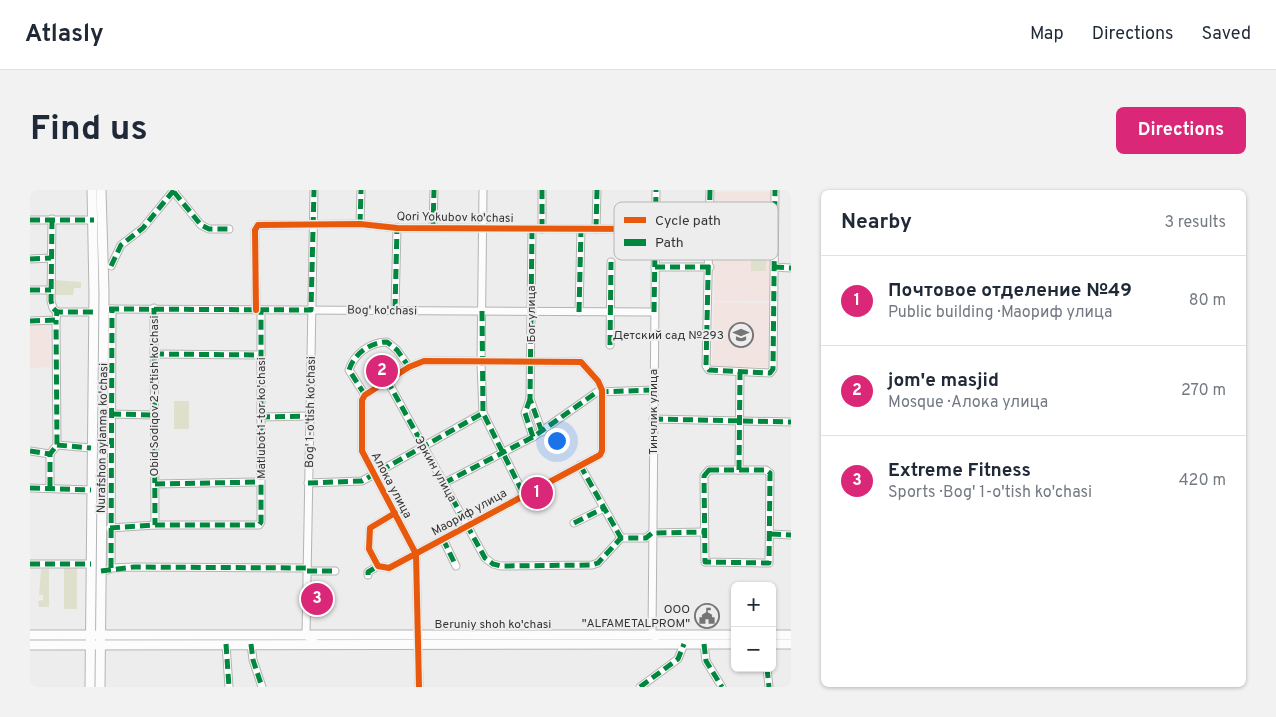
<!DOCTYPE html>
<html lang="en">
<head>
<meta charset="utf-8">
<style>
	:root { --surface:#fff; --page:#f2f2f3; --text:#1f2937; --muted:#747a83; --line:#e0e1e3; --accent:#db2777 }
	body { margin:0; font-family:Overpass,sans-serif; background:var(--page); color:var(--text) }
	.controls { position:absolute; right:15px; bottom:15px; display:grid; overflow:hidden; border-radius:8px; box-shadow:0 1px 4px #0004 }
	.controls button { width:45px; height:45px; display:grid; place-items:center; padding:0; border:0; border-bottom:1px solid var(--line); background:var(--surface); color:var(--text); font:25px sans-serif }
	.you { position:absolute; left:526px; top:250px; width:18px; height:18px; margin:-12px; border:4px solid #fff; border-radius:50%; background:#1a73e8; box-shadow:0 0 0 8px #1a73e833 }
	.badge { display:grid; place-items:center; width:32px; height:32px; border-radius:50%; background:var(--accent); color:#fff; font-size:16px; font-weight:700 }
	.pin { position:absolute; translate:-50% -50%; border:2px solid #fff; box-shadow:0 1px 5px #0006 }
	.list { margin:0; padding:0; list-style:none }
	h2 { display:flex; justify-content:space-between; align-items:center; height:65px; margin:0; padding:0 20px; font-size:21px }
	h2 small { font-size:16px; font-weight:400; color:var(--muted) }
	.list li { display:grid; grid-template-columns:32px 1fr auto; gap:15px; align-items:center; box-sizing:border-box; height:90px; padding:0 20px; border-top:1px solid var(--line) }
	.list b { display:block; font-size:19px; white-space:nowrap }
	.list p { margin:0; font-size:16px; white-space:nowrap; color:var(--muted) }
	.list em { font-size:16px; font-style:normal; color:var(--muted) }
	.map { position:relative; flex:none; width:761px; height:497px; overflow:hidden; border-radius:8px }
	header { display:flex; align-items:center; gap:30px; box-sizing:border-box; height:70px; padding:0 25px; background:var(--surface); border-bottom:1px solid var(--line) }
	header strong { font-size:24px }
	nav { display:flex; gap:28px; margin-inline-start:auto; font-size:18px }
	.intro { display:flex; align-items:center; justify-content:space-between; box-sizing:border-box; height:120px; padding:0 30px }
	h1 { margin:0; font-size:35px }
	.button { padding:12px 22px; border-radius:8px; background:var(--accent); color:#fff; font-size:18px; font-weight:700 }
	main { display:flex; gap:30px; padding:0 30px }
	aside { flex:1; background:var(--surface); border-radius:8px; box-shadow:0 1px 4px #0004 }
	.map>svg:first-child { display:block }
</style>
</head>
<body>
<header>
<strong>Atlasly</strong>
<nav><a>Map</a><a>Directions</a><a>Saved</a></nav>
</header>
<div class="intro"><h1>Find us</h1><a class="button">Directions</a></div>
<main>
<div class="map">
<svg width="761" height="497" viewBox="0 0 761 497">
	<rect width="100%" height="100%" fill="#ededee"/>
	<g fill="#f2e4e1">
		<polygon points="685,2 741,2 739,111 684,111"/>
		<polygon points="684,112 739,113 738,177 682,177"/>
		<polygon points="0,135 20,135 21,177 0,178"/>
	</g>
	<g fill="#dfe0cc">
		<rect x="721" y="53" width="15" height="28"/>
		<polygon points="24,90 51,92 51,98 44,98 43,105 24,105"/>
		<rect x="144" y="211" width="15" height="28"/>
		<rect x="34" y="377" width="13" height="42"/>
		<polygon points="11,379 19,379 19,417 9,417 8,411 13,410 13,405 9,405"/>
	</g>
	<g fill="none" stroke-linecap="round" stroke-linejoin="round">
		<defs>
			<g id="minor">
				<polyline points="284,0 276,445 287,454"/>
				<polyline points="453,0 451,173 453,223 494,305"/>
				<polyline points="680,0 676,176 679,180 740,183 743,179 745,0"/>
				<polyline points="144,2 171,35 179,39 199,39"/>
				<polyline points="22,29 21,111 23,118 27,122"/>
				<polyline points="0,30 64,30"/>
				<polyline points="330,34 331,0"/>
				<polyline points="403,38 404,0"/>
				<polyline points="502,39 500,209 512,242"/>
				<polyline points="512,39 512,0"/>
				<polyline points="566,39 567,0"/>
				<polyline points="0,69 21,68"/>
				<polyline points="81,76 91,55 113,38 144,0"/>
				<polyline points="625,77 680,77"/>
				<polyline points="744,77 761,78"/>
				<polyline points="0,100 21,100"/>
				<polyline points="124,118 125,335"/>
				<polyline points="79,119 624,122"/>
				<polyline points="365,119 367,38"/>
				<polyline points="226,120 225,40 228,35 330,34 367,38 625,39"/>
				<polyline points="549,122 551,39"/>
				<polyline points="0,131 26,130 27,122 64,122"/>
				<polyline points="580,155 581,72"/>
				<polyline points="124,164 231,165"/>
				<polyline points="357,190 455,368 463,374 471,376 562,375 568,373 591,348 616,348 622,343 674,342"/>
				<path d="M335 205 319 180C324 164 340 152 357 152L367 160 379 177"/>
				<polyline points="500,209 495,223 503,247"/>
				<polyline points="81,224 124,225"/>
				<polyline points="230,227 280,226"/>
				<polyline points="623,229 761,232"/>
				<polyline points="27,255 61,258"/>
				<polyline points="0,261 20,264"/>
				<polyline points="550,275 591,348"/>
				<polygon points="679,280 736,280 740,283 739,373 675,372 674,286"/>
				<polyline points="709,280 710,182"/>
				<polyline points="278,293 332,291 453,223"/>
				<polyline points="414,293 503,247 567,202 624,200"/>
				<polyline points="125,294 230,292"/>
				<polyline points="20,297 20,264 27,255 26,130"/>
				<polyline points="0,298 61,300"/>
				<polyline points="365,323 340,338 339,359 348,376 359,378 570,265 572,261 572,200 568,191 551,172 394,171 379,177 335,205 332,210 332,261 386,364 389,497"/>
				<polyline points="544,333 574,318"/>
				<polyline points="80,338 125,335 229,335 231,332 231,120"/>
				<polyline points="741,344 761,345"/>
				<polyline points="413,349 426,376"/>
				<polyline points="0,374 61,374"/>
				<polyline points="81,378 82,119"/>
				<polyline points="78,380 81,378 104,377 277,378"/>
				<polyline points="277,381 305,381"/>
				<polyline points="338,385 338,382 348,376"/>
				<polyline points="626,448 622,445 626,0"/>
				<polyline points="196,454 199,497"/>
				<polyline points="221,454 223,470 232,497"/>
				<polyline points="674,454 676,471 692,497"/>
				<polyline points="737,478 739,497"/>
				<polyline points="610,497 648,469 654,454"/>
			</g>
			<g id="major">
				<polyline points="0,445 705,445"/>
				<polyline points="742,445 761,445"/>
				<polyline points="742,454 761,454"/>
				<polyline points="0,455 705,454"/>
				<polyline points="60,497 64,104 62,0"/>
				<polyline points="70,497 74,103 71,0"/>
			</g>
		</defs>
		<use href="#minor" stroke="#b4b4b5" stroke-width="9"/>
		<use href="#major" stroke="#b4b4b5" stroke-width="11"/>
		<use href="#minor" stroke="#fcfcfc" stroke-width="7"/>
		<use href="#major" stroke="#fcfcfc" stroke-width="9"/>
		<g stroke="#00873e" stroke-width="5" stroke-dasharray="10 5" stroke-linecap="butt">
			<polyline points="680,0 676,176 679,180 740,183 743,179 745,0"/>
			<polyline points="144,2 171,35 179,39 199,39"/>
			<polyline points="22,29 21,111 23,118 27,122"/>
			<polyline points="0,30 64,30"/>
			<polyline points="330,34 331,0"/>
			<polyline points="403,38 404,0"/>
			<polyline points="502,39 500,209 512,242"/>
			<polyline points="512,39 512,0"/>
			<polyline points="566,39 567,0"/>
			<polyline points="0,69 21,68"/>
			<polyline points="81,76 91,55 113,38 144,0"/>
			<polyline points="625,77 680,77"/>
			<polyline points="744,77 761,78"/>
			<polyline points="0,100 21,100"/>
			<polyline points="124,118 125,335"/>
			<polyline points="79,119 281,120 284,0"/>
			<polyline points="365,119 367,38"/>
			<polyline points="452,121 453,223 494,305"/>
			<polyline points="549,122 551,39"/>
			<polyline points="624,122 626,0"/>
			<polyline points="0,131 26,130 27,122 64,122"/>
			<polyline points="580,155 581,72"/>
			<polyline points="124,164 231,165"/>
			<polyline points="357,190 455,368 463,374 471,376 562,375 568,373 591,348 616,348 622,343 674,342"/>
			<path d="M335 205 319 180C324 164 340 152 357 152L367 160 379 177"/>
			<polyline points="500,209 495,223 503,247"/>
			<polyline points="81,224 124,225"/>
			<polyline points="230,227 280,226"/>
			<polyline points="623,229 761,232"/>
			<polyline points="27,255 61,258"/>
			<polyline points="0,261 20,264"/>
			<polyline points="550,275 591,348"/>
			<polygon points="679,280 736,280 740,283 739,373 675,372 674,286"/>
			<polyline points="709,280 710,182"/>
			<polyline points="278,293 332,291 453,223"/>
			<polyline points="414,293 503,247 567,202 624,200"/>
			<polyline points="125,294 230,292"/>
			<polyline points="20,297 20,264 27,255 26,130"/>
			<polyline points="0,298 61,300"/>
			<polyline points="544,333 574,318"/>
			<polyline points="80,338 125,335 229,335 231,332 231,120"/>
			<polyline points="741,344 761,345"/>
			<polyline points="413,349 426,376"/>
			<polyline points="0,374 61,374"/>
			<polyline points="81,378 82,119"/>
			<polyline points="71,381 104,377 277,378"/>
			<polyline points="277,381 305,381"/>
			<polyline points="338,385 338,382 348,376"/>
			<polyline points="196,454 199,497"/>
			<polyline points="221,454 223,470 232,497"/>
			<polyline points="674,454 676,471 692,497"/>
			<polyline points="737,478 739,497"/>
			<polyline points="610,497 648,469 654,454"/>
		</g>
		<defs>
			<g id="cycleway">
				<polyline points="226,120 225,40 228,35 330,34 367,38 625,39"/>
				<polyline points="365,323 340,338 339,359 348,376 359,378 570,265 572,261 572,200 568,191 551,172 394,171 379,177 335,205 332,210 332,261 386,364 389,497"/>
			</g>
		</defs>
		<use href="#cycleway" stroke="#ededee" stroke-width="9"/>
		<use href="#cycleway" stroke="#e8590c" stroke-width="6"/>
	</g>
	<defs>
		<symbol id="school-ring" viewBox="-11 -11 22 22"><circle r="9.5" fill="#ededee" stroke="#757576" stroke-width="1.5"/><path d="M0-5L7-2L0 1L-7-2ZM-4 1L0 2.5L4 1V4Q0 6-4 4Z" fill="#757576"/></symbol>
		<symbol id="civic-ring" viewBox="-11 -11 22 22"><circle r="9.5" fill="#ededee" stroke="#757576" stroke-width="1.5"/><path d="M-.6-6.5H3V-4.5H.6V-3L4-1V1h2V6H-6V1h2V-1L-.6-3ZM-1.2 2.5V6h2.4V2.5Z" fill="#757576"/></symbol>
	</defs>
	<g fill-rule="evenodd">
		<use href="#school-ring" x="697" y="131" width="28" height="28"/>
		<use href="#civic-ring" x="663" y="412" width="28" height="28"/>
	</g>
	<g text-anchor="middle" stroke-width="4" stroke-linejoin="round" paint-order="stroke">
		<g font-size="12" fill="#353535" stroke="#ededee">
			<text transform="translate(425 27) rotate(1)" y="4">Qori Yokubov ko'chasi</text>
			<text transform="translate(352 120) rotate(1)" y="4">Bog' ko'chasi</text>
			<text transform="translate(501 124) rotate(-90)" y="4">Бог улица</text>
			<text transform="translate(124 206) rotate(-90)" y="4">Obid Sodiqov 2-o'tish ko'chasi</text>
			<text transform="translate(280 222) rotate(-89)" y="4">Bog' 1-o'tish ko'chasi</text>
			<text transform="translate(623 222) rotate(-90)" y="4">Тинчлик улица</text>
			<text transform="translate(231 228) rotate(-90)" y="4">Matlubot 1-tor ko'chasi</text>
			<text transform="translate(72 248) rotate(-89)" y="4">Nurafshon aylanma ko'chasi</text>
			<text transform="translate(406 279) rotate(61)" y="4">Эркин улица</text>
			<text transform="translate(362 295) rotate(62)" y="4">Алока улица</text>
			<text transform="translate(439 322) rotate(-29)" y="4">Маориф улица</text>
			<text x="463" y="438">Beruniy shoh ko'chasi</text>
		</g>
		<g font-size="12" fill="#353535" stroke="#ededee" text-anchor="end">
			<text x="694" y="149">Детский сад №293</text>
			<text x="660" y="423">OOO<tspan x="660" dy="14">"ALFAMETALPROM"</tspan></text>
		</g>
	</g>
	<rect x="584" y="12" width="164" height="58" rx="8" fill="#ededee" stroke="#b6b6b6" stroke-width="1"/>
	<rect x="594" y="27" width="22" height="6" fill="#e8590c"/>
	<rect x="594" y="49" width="22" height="7" fill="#00873e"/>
	<g font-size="14" fill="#353535">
		<text x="625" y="35">Cycle path</text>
		<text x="625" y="57">Path</text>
	</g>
</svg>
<div class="controls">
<button>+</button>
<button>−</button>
</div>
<div class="you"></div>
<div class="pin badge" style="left:507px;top:303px">1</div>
<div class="pin badge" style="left:352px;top:181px">2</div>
<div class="pin badge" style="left:287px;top:409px">3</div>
</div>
<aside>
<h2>Nearby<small>3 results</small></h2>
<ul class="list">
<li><span class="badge">1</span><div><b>Почтовое отделение №49</b><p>Public building · Маориф улица</p></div><em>80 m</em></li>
<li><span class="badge">2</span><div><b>jom'e masjid</b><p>Mosque · Алока улица</p></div><em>270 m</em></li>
<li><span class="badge">3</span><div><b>Extreme Fitness</b><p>Sports · Bog' 1-o'tish ko'chasi</p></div><em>420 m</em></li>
</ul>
</aside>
</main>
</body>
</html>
